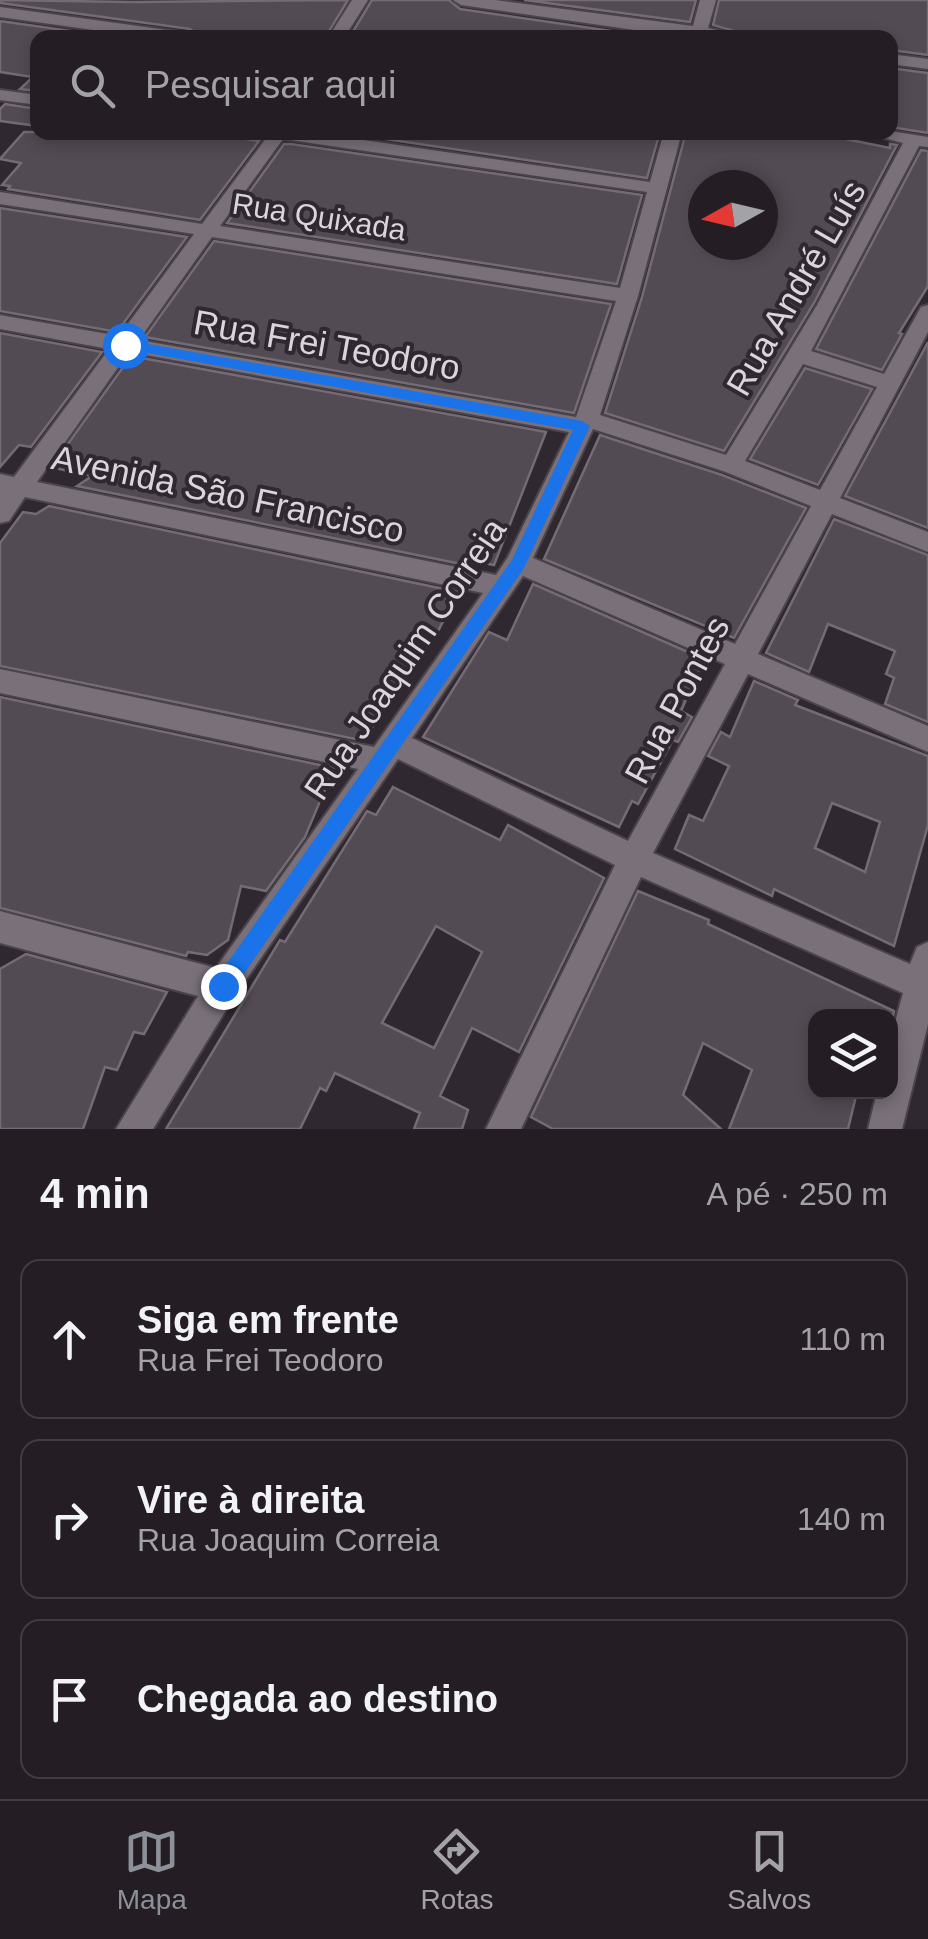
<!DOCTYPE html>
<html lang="pt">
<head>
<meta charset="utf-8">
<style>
	:root { --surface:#241e24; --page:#2c272c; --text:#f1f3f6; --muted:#a3a2a6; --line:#413c41; --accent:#8c9099 }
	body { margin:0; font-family:Arial,sans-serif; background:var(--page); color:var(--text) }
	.controls { position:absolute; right:30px; bottom:30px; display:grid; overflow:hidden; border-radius:20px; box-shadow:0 5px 15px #0003 }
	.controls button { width:90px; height:90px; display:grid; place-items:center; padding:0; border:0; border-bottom:2px solid var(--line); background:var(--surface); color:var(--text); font:50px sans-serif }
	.compass { position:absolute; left:688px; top:170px; width:90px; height:90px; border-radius:50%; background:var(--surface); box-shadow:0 5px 15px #0003; rotate:262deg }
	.stop { position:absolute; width:30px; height:30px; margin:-22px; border:8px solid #1a73e8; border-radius:50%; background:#fff }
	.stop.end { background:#1a73e8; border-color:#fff; box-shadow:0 2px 10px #0008 }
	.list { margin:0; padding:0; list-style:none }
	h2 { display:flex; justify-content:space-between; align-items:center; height:130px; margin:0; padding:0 40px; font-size:42px }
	h2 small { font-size:32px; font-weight:400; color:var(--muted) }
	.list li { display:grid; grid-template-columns:65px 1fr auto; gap:30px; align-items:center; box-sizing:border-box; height:160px; margin:0 20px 20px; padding:0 20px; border:2px solid var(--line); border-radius:20px }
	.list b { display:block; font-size:38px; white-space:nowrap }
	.list p { margin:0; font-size:32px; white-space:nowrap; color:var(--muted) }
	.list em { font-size:32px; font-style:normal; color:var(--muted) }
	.icon { flex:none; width:55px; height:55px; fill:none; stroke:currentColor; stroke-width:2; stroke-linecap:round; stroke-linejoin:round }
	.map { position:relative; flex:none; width:928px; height:1129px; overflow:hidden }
	.search { position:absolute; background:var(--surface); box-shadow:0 5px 15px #0003; left:30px; right:30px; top:30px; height:110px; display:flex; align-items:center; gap:25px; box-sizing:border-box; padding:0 35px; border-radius:20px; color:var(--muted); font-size:38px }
	.sheet { height:670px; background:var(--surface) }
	nav { display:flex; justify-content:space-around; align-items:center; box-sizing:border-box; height:140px; border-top:2px solid var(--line); background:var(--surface); font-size:28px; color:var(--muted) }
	nav a { display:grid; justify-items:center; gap:5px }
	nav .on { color:var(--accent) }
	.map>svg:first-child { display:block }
</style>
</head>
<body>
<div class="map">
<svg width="928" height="1129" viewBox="0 0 928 1129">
	<rect width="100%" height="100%" fill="#302830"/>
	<g fill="#534b53" stroke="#746b74" stroke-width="2.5" fill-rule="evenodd">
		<polygon points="0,0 132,2 348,0 325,38 201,38 190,29 0,3"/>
		<polygon points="372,0 449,0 460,9 660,38 349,38"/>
		<polygon points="524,0 696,0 690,22"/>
		<polygon points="719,0 928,0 928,55 890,50 890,38 758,38 713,25"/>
		<polygon points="0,21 120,38 38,38 38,91 20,89 33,77 0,72"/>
		<polygon points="890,68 928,73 928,133 890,127"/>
		<polygon points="5,104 38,109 38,126 0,121 0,109"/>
		<polygon points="24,132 199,132 259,141 200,220 8,189 10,186 2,185 21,163 0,159"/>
		<polygon points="338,132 660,132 647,178"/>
		<path d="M686 132H811L890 148V144L897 145 814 303 724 451 605 413 642 297ZM703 185H763V245H703Z"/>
		<polygon points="284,144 291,144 642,195 617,284 227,223"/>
		<polygon points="921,150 928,151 928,286 899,333 902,334 882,370 816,349"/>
		<polygon points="0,208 187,237 117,332 0,311"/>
		<polygon points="214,241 611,304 574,413 145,337"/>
		<polygon points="0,333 102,352 31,447 19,445 0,467"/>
		<polygon points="928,342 928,528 845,496"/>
		<polygon points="131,356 546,432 494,565 474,561 471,566 77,486 92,476 59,469 69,454 62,452"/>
		<polygon points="805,368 872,389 818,485 750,459"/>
		<polygon points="600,435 722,475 806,508 734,638 544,559"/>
		<polygon points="49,506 458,592 437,633 365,738 355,739 0,666 0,543 23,512 36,514"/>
		<polygon points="834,519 928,555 928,722 885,704 894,678 886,674 895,651 828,624 809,672 766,653"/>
		<polygon points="533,584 704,659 681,711 692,717 678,742 673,740 638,804 632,801 619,827 423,737 489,632 507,640"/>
		<path d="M754 681 798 700 795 705 928 756V825L894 946 774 889 772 896 675 849 689 815 703 821 729 766 708 756 721 732 730 737ZM832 803 880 822 865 872 815 848Z"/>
		<polygon points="0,697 334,768 305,837 266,891 241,886 228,940 207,955 188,952 186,956 0,908"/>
		<path d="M393 787 500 840 508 825 604 878 519 1052 472 1028 440 1096 468 1110 462 1129H414L420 1113 335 1073 326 1091 320 1088 300 1129H166L280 940 285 942 367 811 376 815ZM436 926 482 952 434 1048 382 1023Z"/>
		<polygon points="638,891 709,920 708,924 894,1011 893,1016 816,1016 816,1092 857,1092 848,1129 729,1129 752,1070 703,1043 683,1095 721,1129 553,1129 531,1117"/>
		<polygon points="26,954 167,992 144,1034 134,1032 117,1070 105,1067 83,1129 0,1129 0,969"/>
	</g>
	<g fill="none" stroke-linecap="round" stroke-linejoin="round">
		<defs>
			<g id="street">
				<polygon points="352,0 368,0 344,38 328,38"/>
				<polygon points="453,0 495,0 693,26 700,0 716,0 708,28 755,38 690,38 461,5"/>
				<polygon points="0,7 189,33 197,38 151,38 0,17"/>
				<polygon points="890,54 928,59 928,69 890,64"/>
				<polygon points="0,90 38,95 38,105 0,100"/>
				<path d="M890 131 928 137V147L919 146 811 351 884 374 921 307 928 305V332L840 498 928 532V552L832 514 758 654 928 726V752L748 674 653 853 910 964 917 947 928 942V1024L902 1129H868L877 1092H890V1041L903 993 641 877 521 1129H486L615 865 398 759 234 997 153 1129H116L198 996 0 943V911L216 968 358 769 0 693V669L374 747 483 593 25 497 9 521 0 523V474L14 477 109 349 0 329V315L119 336 194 234 0 204V192L202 224 267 137 261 132H309L650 182 664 132H682L638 296 600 415 726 455 817 305 903 143 860 132ZM283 139 647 192 620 288 220 226ZM212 237 616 301 576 417 139 340ZM129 352 569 432 508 557 496 575 37 482ZM803 364 877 387 820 490 745 461ZM593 429 723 471 811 506 735 644 533 558ZM523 576 725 664 628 841 412 738Z"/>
			</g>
		</defs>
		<use href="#street" stroke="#4a444a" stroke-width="4"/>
		<use href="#street" fill="#797079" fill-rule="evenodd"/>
	</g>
	<polygon fill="#1a73e8" points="125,340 582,421 590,426 524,568 230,994 223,997 216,994 212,986 216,979 512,560 573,430 120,348 118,345"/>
	<g text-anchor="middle" stroke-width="8" stroke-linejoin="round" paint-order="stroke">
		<g font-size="30" fill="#dad5da" stroke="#302830">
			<text transform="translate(319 217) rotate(9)" y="10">Rua Quixada</text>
		</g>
		<g font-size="35" fill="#dad5da" stroke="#302830">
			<text transform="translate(796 288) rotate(-60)" y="12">Rua André Luís</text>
			<text transform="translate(327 345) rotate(10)" y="12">Rua Frei Teodoro</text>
			<text transform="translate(228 494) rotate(12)" y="12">Avenida São Francisco</text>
			<text transform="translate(405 659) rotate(-56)" y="12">Rua Joaquim Correia</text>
			<text transform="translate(677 700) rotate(-62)" y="12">Rua Pontes</text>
		</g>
	</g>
</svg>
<div class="controls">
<button><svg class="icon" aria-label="layers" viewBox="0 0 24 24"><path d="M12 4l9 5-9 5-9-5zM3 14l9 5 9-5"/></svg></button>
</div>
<svg class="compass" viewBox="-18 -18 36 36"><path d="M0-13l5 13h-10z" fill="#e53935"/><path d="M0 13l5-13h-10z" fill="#a3a2a6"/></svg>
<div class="stop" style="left:125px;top:345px"></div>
<div class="stop end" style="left:223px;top:986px"></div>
<div class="search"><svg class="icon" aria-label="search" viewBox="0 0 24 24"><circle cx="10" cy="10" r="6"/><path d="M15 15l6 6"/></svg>Pesquisar aqui</div>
</div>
<section class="sheet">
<h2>4 min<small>A pé · 250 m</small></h2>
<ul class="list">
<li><svg class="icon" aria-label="ahead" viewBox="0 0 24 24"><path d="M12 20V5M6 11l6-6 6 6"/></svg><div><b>Siga em frente</b><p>Rua Frei Teodoro</p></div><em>110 m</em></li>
<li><svg class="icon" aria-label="right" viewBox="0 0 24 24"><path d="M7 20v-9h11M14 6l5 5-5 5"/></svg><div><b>Vire à direita</b><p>Rua Joaquim Correia</p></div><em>140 m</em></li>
<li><svg class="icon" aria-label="arrive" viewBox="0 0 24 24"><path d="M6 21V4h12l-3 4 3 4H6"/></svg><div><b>Chegada ao destino</b></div></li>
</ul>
</section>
<nav>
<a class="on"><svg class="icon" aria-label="map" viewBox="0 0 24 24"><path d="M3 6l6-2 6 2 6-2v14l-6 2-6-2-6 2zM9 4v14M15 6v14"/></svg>Mapa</a>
<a><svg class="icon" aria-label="directions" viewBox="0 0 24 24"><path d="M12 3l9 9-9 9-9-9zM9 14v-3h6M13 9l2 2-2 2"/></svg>Rotas</a>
<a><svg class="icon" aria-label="saved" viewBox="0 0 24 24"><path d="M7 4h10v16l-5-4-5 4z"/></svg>Salvos</a>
</nav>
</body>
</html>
